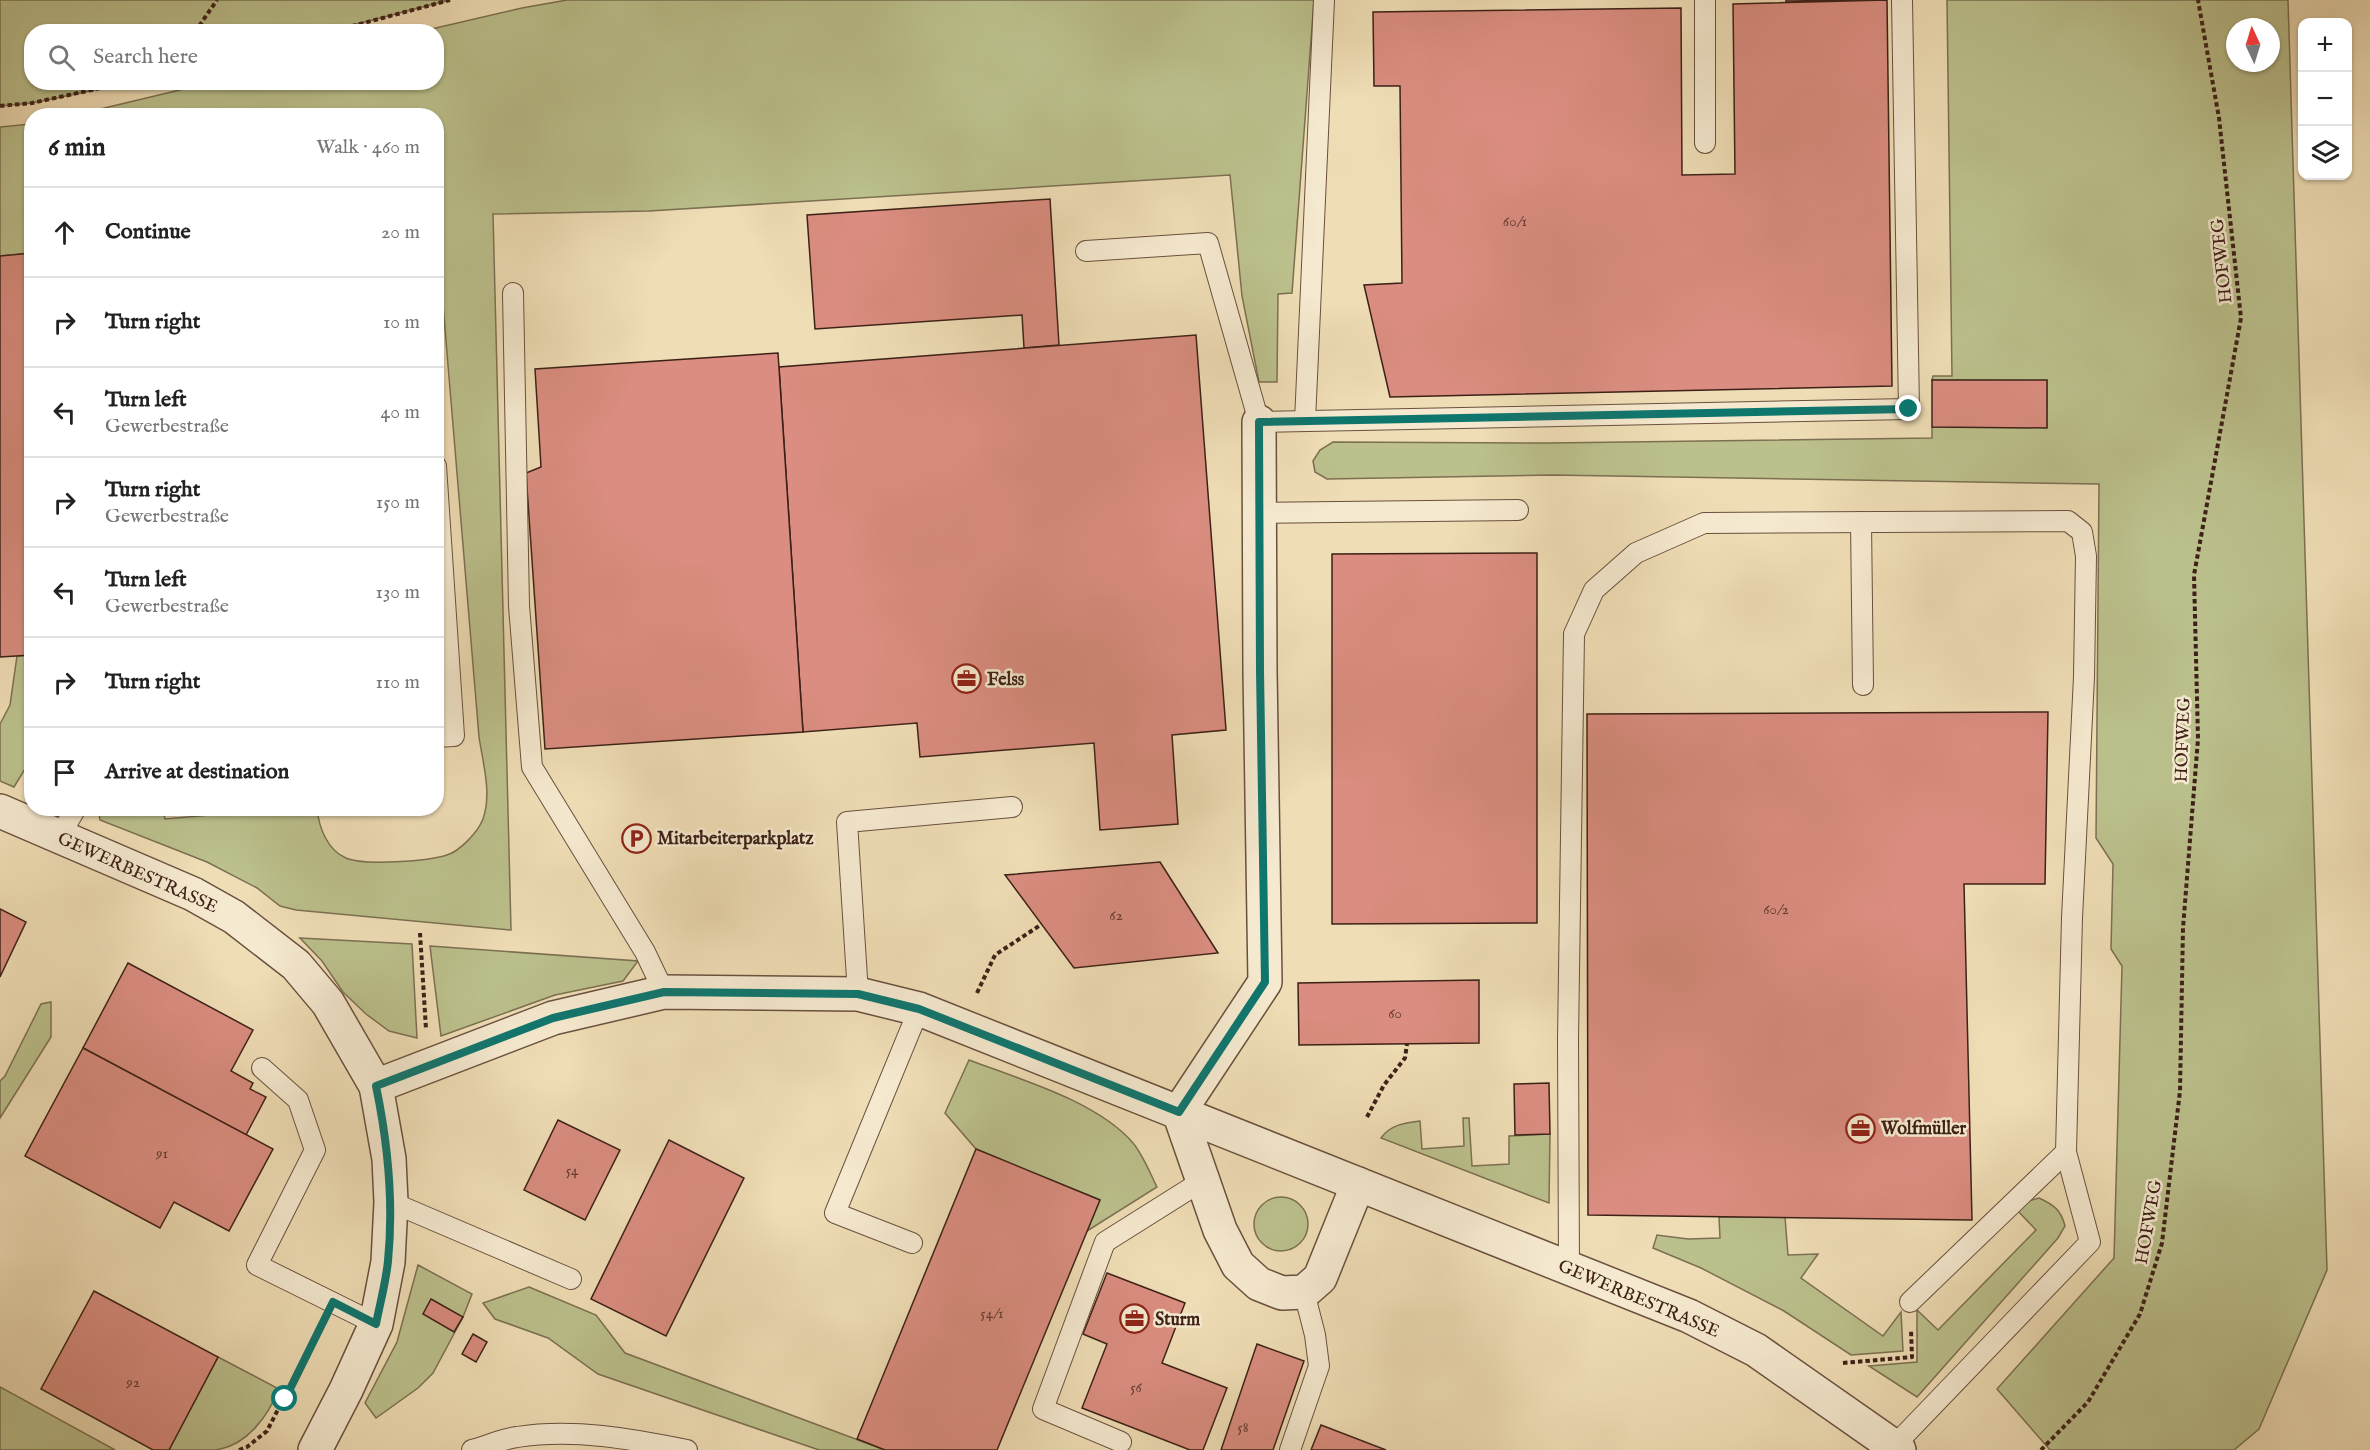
<!DOCTYPE html>
<html lang="en">
<head>
<meta charset="utf-8">
<style>
	:root { --surface:#fff; --page:#f2f2f2; --text:#222; --muted:#767676; --line:#e0e0e0 }
	body { margin:0; font-family:"IM FELL English",serif; background:var(--page); color:var(--text) }
	.controls { position:absolute; right:18px; top:18px; display:grid; overflow:hidden; border-radius:12px; box-shadow:0 2px 4px #0004 }
	.controls button { width:54px; height:54px; display:grid; place-items:center; padding:0; border:0; border-bottom:2px solid var(--line); background:var(--surface); color:var(--text); font:30px sans-serif }
	.compass { position:absolute; left:2226px; top:18px; width:54px; height:54px; border-radius:50%; background:var(--surface); box-shadow:0 2px 4px #0004; rotate:356deg }
	.stop { position:absolute; width:18px; height:18px; margin:-14px; border:4px solid #0f766e; border-radius:50%; background:#fff }
	.stop.end { background:#0f766e; border-color:#fff; box-shadow:0 2px 6px #0008 }
	.list { margin:0; padding:0; list-style:none }
	h2 { display:flex; justify-content:space-between; align-items:center; height:78px; margin:0; padding:0 24px; font-size:26px }
	h2 small { font-size:20px; font-weight:400; color:var(--muted) }
	.list li { display:grid; grid-template-columns:39px 1fr auto; gap:18px; align-items:center; box-sizing:border-box; height:90px; padding:0 24px; border-top:2px solid var(--line) }
	.list b { display:block; font-size:22px; white-space:nowrap }
	.list p { margin:0; font-size:20px; white-space:nowrap; color:var(--muted) }
	.list em { font-size:20px; font-style:normal; color:var(--muted) }
	.icon { flex:none; width:33px; height:33px; fill:none; stroke:currentColor; stroke-width:2; stroke-linecap:round; stroke-linejoin:round }
	.map { position:relative; flex:none; width:2370px; height:1450px; overflow:hidden }
	.search { position:absolute; background:var(--surface); box-shadow:0 2px 4px #0004; left:24px; top:24px; width:420px; height:66px; display:flex; align-items:center; gap:15px; box-sizing:border-box; padding:0 21px; border-radius:24px; color:var(--muted); font-size:22px }
	.panel { position:absolute; background:var(--surface); box-shadow:0 2px 4px #0004; left:24px; top:108px; width:420px; height:708px; border-radius:24px }
	.map>svg:first-child { display:block }
</style>
</head>
<body>
<div class="map">
<svg width="2370" height="1450" viewBox="0 0 2370 1450">
	<rect width="100%" height="100%" fill="#efddb5"/>
	<filter id="stains"><feTurbulence type="fractalNoise" baseFrequency=".00333" numOctaves="4"/><feColorMatrix values="0 0 0 0 .2 0 0 0 0 .09 0 0 0 0 .02 0 0 0 .5 -.17"/></filter>
	<radialGradient id="worn" r=".72"><stop offset=".6" stop-color="#630" stop-opacity="0"/><stop offset="1" stop-color="#630" stop-opacity=".3"/></radialGradient>
	<g fill="#bbc08c" stroke="#7c7052" stroke-width="1.5" fill-rule="evenodd">
		<polygon points="0,0 450,0 330,31 32,32 32,82 128,83 32,103 0,106"/>
		<path d="M567 0H1314L1292 293 1278 294 1277 382H1259L1242 296 1230 175 649 211 493 214 511 930 296 910 280 906 257 888 207 862 100 820 99 813 102 809H163L165 819 280 809H317C319 827 327 850 346 858 364 866 429 861 447 855 460 851 478 832 483 819 492 793 483 764 479 737L441 281H437L436 116H71L209 83 436 82V32L423 31 522 8Z"/>
		<path d="M1947 0H2288L2327 1270 2259 1429 2234 1450H2050L1997 1389 2114 1258 2122 966 2111 949 2113 864 2096 838 2099 484 1552 475 1327 479 1315 472 1313 461 1320 450 1333 442 1549 443 1932 438V427H2047V381L1932 380 1933 376H1952ZM2235 27H2271V63H2235Z"/>
		<polygon points="31,124 31,253 0,256 0,127"/>
		<polygon points="31,655 31,759 14,787 0,781 0,724 10,705 17,656"/>
		<polygon points="300,938 412,944 417,1038 389,1031 366,1014 343,992 322,961"/>
		<polygon points="430,946 638,961 623,981 555,995 441,1036"/>
		<polygon points="51,1002 51,1037 0,1118 0,1081 5,1076 41,1004"/>
		<path d="M969 1060C1019 1079 1097 1101 1133 1143 1143 1155 1150 1173 1157 1187L1087 1231 1100 1200 976 1149 945 1113Z"/>
		<path d="M1463 1118H1469L1472 1166 1509 1164V1136L1550 1134 1549 1203 1381 1138C1390 1125 1404 1123 1420 1121L1422 1149 1464 1146Z"/>
		<circle cx="1281" cy="1224" r="27"/>
		<path d="M2039 1198C2054 1205 2061 1210 2065 1226L2058 1238 1917 1397 1869 1366 1917 1362V1310L1938 1330 2036 1230 2016 1209 2028 1201Z"/>
		<polygon points="1719,1217 1785,1217 1788,1255 1818,1254 1801,1278 1883,1336 1901,1312 1903,1351 1851,1355 1784,1311 1701,1268 1653,1248 1657,1235 1688,1239 1720,1238"/>
		<polygon points="418,1265 472,1294 463,1317 433,1373 418,1388 376,1418 365,1403 397,1342"/>
		<polygon points="529,1287 596,1315 625,1353 885,1450 819,1450 598,1374 548,1338 495,1319 483,1303"/>
		<path d="M218 1357 279 1389C268 1416 247 1446 215 1450 200 1450 184 1450 169 1450Z"/>
		<polygon points="0,1387 115,1450 0,1450"/>
	</g>
	<g fill="#da8d80" stroke="#3d2117" stroke-width="1.5">
		<polygon points="1786,0 1860,0 1786,2"/>
		<polygon points="1887,0 1892,386 1390,397 1364,285 1402,283 1400,86 1374,86 1373,12 1681,8 1682,175 1735,174 1733,4"/>
		<polygon points="1050,199 1059,345 1024,348 1022,315 815,329 807,215"/>
		<polygon points="32,253 32,655 0,657 0,256"/>
		<polygon points="1196,335 1226,730 1172,735 1178,824 1100,830 1094,743 920,757 917,723 803,732 779,367"/>
		<polygon points="778,353 803,732 545,749 526,473 541,467 535,369"/>
		<polygon points="1932,380 2047,380 2047,428 1932,427"/>
		<polygon points="1537,553 1537,923 1332,924 1332,554"/>
		<polygon points="2048,712 2045,884 1964,884 1972,1220 1588,1215 1587,714"/>
		<polygon points="1160,862 1218,953 1074,968 1005,875"/>
		<polygon points="0,909 26,922 0,977"/>
		<polygon points="128,963 253,1030 231,1071 253,1083 250,1089 266,1097 246,1135 83,1048"/>
		<polygon points="1479,980 1479,1043 1299,1045 1298,983"/>
		<polygon points="83,1048 273,1149 229,1231 174,1202 160,1228 25,1156"/>
		<polygon points="1549,1083 1550,1134 1515,1135 1514,1084"/>
		<polygon points="558,1120 620,1150 585,1220 524,1190"/>
		<polygon points="669,1140 744,1178 666,1336 591,1299"/>
		<polygon points="976,1149 1100,1200 997,1450 885,1450 857,1439"/>
		<polygon points="1107,1273 1185,1303 1162,1363 1227,1388 1203,1450 1190,1450 1082,1408 1107,1344 1083,1334"/>
		<polygon points="94,1291 218,1357 169,1450 153,1450 41,1389"/>
		<polygon points="431,1299 463,1317 454,1332 423,1314"/>
		<polygon points="473,1334 487,1342 476,1362 462,1354"/>
		<polygon points="1257,1344 1304,1361 1273,1450 1221,1450"/>
		<polygon points="1321,1425 1386,1450 1311,1450"/>
	</g>
	<g fill="none" stroke-linecap="round" stroke-linejoin="round">
		<defs>
			<g id="service">
				<polyline points="1705,143 1705,0"/>
				<polyline points="1086,251 1208,243 1259,422 1909,409 1902,0"/>
				<polyline points="513,293 519,606 532,767 645,952 664,992"/>
				<polyline points="1305,421 1324,0"/>
				<polyline points="436,466 454,736 436,737"/>
				<polyline points="1259,513 1518,510"/>
				<polyline points="1861,522 1863,685"/>
				<polyline points="59,837 76,808"/>
				<polyline points="858,994 847,822 1012,807"/>
				<polyline points="262,1068 298,1100 315,1150 257,1265 376,1324"/>
				<polyline points="391,1202 571,1279"/>
				<polyline points="912,1243 835,1213 919,1009"/>
				<polyline points="1569,1268 1568,1039 1574,634 1594,590 1636,553 1704,523 2068,521 2082,532 2086,556 2084,677 2072,918 2066,1152 2090,1242 1894,1446"/>
				<polyline points="1910,1302 2066,1152"/>
				<polyline points="1121,1442 1043,1409 1105,1242 1202,1181"/>
				<path d="M472 1450C487 1446 502 1439 517 1437 574 1428 631 1439 687 1450"/>
				<polyline points="1290,1450 1319,1366 1315,1335 1304,1292"/>
			</g>
			<g id="minor">
				<polyline points="1259,422 1260,671 1265,982 1179,1112 1220,1230 1238,1265 1259,1284 1282,1293 1304,1292 1320,1278 1358,1184"/>
				<polyline points="0,811 193,894 234,917 296,965 328,1003 376,1086 389,1159 391,1202 388,1262 376,1324 346,1390 315,1450"/>
				<polyline points="376,1086 553,1018 664,992 858,994 919,1009 1689,1316 1756,1350 1899,1450"/>
			</g>
		</defs>
		<use href="#service" stroke="#6a503e" stroke-width="22"/>
		<use href="#minor" stroke="#6a503e" stroke-width="36"/>
		<g stroke="#3d2117" stroke-width="4" stroke-dasharray="4.5 3" stroke-linecap="butt">
			<polyline points="195,32 217,0"/>
			<polyline points="330,32 450,0"/>
			<polyline points="0,106 32,103 128,82"/>
			<polyline points="420,933 426,1029"/>
			<polyline points="977,993 995,955 1042,924"/>
			<polyline points="1367,1117 1384,1085 1405,1058 1407,1044"/>
			<polyline points="1843,1363 1912,1357 1911,1330"/>
			<polyline points="239,1450 247,1447 267,1431 320,1327"/>
			<polyline points="2041,1450 2088,1402 2140,1314 2162,1243 2180,1091 2183,928 2198,739 2194,575 2241,318 2219,118 2198,0"/>
		</g>
		<use href="#service" stroke="#f5e9cf" stroke-width="20"/>
		<use href="#minor" stroke="#f5e9cf" stroke-width="33"/>
	</g>
	<g fill="none" stroke-linecap="round" stroke-linejoin="round">
		<path stroke="#0f766e" stroke-width="8" d="M285 1399 333 1302 376 1324C380 1303 386 1282 388 1261 394 1201 388 1144 376 1086L553 1018 664 992 858 994 919 1009 1179 1112 1265 982 1260 671 1259 422 1909 409"/>
	</g>
	<defs>
		<symbol id="office-ring" viewBox="-11 -11 22 22"><circle r="9.5" fill="#f5e9cf" stroke="#8f2418" stroke-width="1.5"/><path d="M-6-3h4V-5.5h4V-3h4V5H-6ZM-1-4.5V-3h2v-1.5ZM-6 0V1H6V0Z" fill="#8f2418"/></symbol>
		<symbol id="parking-ring" viewBox="-11 -11 22 22"><circle r="9.5" fill="#f5e9cf" stroke="#8f2418" stroke-width="1.5"/><path d="M-3.5-5.5H1a3.5 3.5 0 0 1 0 7H-1V5.5H-3.5ZM-1-3.4V-.6H.8a1.4 1.4 0 0 0 0-2.8Z" fill="#8f2418"/></symbol>
	</defs>
	<g fill-rule="evenodd">
		<use href="#office-ring" x="950" y="662" width="33" height="33"/>
		<use href="#parking-ring" x="620" y="822" width="33" height="33"/>
		<use href="#office-ring" x="1844" y="1112" width="33" height="33"/>
		<use href="#office-ring" x="1118" y="1302" width="33" height="33"/>
	</g>
	<g text-anchor="middle" stroke-width="5" stroke-linejoin="round" paint-order="stroke">
		<g font-size="15" fill="#643c31">
			<text x="1515" y="226">60/1</text>
			<text x="1776" y="914">60/2</text>
			<text x="1116" y="920">62</text>
			<text x="1395" y="1018">60</text>
			<text x="162" y="1158">91</text>
			<text x="572" y="1175">54</text>
			<text x="992" y="1318">54/1</text>
			<text x="133" y="1387">92</text>
			<text x="1136" y="1392">56</text>
			<text x="1243" y="1432">58</text>
		</g>
		<g font-size="18" fill="#3d2117" stroke="#f5e9cf">
			<text transform="translate(2221 261) rotate(-96)" y="6">HOFWEG</text>
			<text transform="translate(2182 740) rotate(-88)" y="6">HOFWEG</text>
			<text transform="translate(138 872) rotate(24)" y="6">GEWERBESTRASSE</text>
			<text transform="translate(2148 1222) rotate(-80)" y="6">HOFWEG</text>
			<text transform="translate(1639 1298) rotate(23)" y="6">GEWERBESTRASSE</text>
		</g>
		<g font-size="18" font-weight="bold" fill="#3d2117" stroke="#f5e9cf" text-anchor="start">
			<text x="987" y="685">Felss</text>
			<text x="657" y="844">Mitarbeiterparkplatz</text>
			<text x="1881" y="1134">Wolfmüller</text>
			<text x="1155" y="1325">Sturm</text>
		</g>
	</g>
	<rect width="100%" height="100%" filter="url(#stains)"/>
	<rect width="100%" height="100%" fill="url(#worn)"/>
</svg>
<div class="controls">
<button>+</button>
<button>−</button>
<button><svg class="icon" aria-label="layers" viewBox="0 0 24 24"><path d="M12 4l9 5-9 5-9-5zM3 14l9 5 9-5"/></svg></button>
</div>
<svg class="compass" viewBox="-18 -18 36 36"><path d="M0-13l5 13h-10z" fill="#e53935"/><path d="M0 13l5-13h-10z" fill="#767676"/></svg>
<div class="stop" style="left:285px;top:1399px"></div>
<div class="stop end" style="left:1909px;top:409px"></div>
<div class="search"><svg class="icon" aria-label="search" viewBox="0 0 24 24"><circle cx="10" cy="10" r="6"/><path d="M15 15l6 6"/></svg>Search here</div>
<section class="panel">
<h2>6 min<small>Walk · 460 m</small></h2>
<ul class="list">
<li><svg class="icon" aria-label="ahead" viewBox="0 0 24 24"><path d="M12 20V5M6 11l6-6 6 6"/></svg><div><b>Continue</b></div><em>20 m</em></li>
<li><svg class="icon" aria-label="right" viewBox="0 0 24 24"><path d="M7 20v-9h11M14 6l5 5-5 5"/></svg><div><b>Turn right</b></div><em>10 m</em></li>
<li><svg class="icon" aria-label="left" viewBox="0 0 24 24"><path d="M17 20v-9H6M10 6l-5 5 5 5"/></svg><div><b>Turn left</b><p>Gewerbestraße</p></div><em>40 m</em></li>
<li><svg class="icon" aria-label="right" viewBox="0 0 24 24"><path d="M7 20v-9h11M14 6l5 5-5 5"/></svg><div><b>Turn right</b><p>Gewerbestraße</p></div><em>150 m</em></li>
<li><svg class="icon" aria-label="left" viewBox="0 0 24 24"><path d="M17 20v-9H6M10 6l-5 5 5 5"/></svg><div><b>Turn left</b><p>Gewerbestraße</p></div><em>130 m</em></li>
<li><svg class="icon" aria-label="right" viewBox="0 0 24 24"><path d="M7 20v-9h11M14 6l5 5-5 5"/></svg><div><b>Turn right</b></div><em>110 m</em></li>
<li><svg class="icon" aria-label="arrive" viewBox="0 0 24 24"><path d="M6 21V4h12l-3 4 3 4H6"/></svg><div><b>Arrive at destination</b></div></li>
</ul>
</section>
</div>
</body>
</html>
